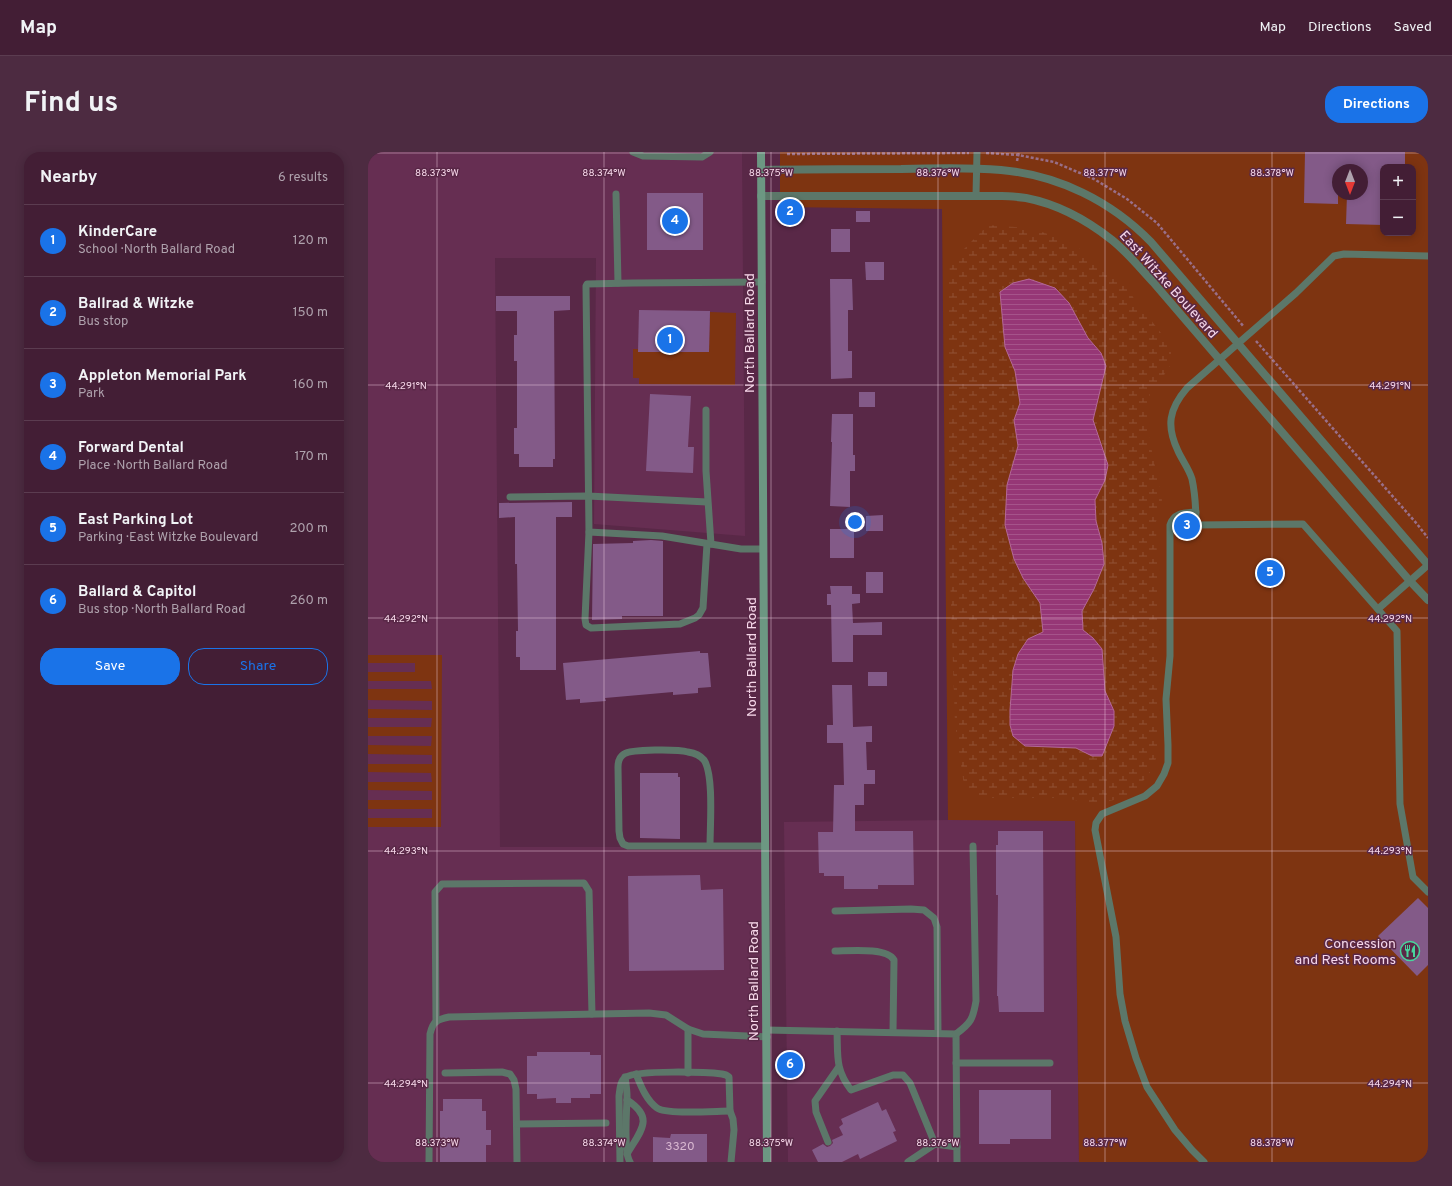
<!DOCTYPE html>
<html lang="en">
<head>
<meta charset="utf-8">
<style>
	:root { --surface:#431e35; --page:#4d2b41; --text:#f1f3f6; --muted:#afa2ad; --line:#5b3c50; --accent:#1a73e8 }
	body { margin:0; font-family:Overpass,sans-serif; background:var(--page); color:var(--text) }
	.controls { position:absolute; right:12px; top:12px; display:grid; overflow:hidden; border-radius:8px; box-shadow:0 2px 10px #0003 }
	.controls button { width:36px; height:36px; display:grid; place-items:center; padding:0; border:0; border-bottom:1px solid var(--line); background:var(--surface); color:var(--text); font:20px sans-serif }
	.compass { position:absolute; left:964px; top:12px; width:36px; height:36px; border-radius:50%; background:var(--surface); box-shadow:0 2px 10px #0003; rotate:180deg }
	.you { position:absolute; left:487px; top:370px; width:14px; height:14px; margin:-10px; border:3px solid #fff; border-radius:50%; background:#1a73e8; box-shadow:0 0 0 6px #1a73e833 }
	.badge { display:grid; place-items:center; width:26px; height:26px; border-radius:50%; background:var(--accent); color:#fff; font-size:13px; font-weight:700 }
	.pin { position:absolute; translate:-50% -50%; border:2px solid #fff; box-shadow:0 1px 4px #0006 }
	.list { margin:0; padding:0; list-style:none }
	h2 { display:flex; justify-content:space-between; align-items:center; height:52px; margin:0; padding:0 16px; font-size:17px }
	h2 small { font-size:13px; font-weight:400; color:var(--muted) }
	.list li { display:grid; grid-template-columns:26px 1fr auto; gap:12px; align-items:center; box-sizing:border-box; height:72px; padding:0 16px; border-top:1px solid var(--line) }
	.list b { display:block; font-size:15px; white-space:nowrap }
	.list p { margin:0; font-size:13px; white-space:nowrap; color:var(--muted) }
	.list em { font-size:13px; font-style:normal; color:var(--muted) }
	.actions { display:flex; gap:8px; padding:12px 16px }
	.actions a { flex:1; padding:9px 0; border:1px solid var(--accent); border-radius:16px; text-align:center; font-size:14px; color:var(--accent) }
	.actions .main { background:var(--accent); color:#fff }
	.map { position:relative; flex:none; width:1060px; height:1010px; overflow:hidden; border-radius:16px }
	header { display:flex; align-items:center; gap:24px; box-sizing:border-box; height:56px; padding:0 20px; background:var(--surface); border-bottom:1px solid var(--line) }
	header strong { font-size:19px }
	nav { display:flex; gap:22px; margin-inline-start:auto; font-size:14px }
	.intro { display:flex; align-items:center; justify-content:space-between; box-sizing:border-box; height:96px; padding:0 24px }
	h1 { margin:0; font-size:28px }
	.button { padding:10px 18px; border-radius:16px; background:var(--accent); color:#fff; font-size:14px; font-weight:700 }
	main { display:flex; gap:24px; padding:0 24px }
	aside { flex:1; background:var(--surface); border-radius:16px; box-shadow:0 2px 10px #0003 }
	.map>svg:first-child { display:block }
</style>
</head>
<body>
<header>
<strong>Map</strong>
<nav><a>Map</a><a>Directions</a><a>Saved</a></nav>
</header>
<div class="intro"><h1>Find us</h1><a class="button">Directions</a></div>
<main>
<aside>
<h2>Nearby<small>6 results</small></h2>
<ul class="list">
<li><span class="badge">1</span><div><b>KinderCare</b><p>School · North Ballard Road</p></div><em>120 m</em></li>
<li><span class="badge">2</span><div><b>Ballrad &amp; Witzke</b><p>Bus stop</p></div><em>150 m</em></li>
<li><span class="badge">3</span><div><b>Appleton Memorial Park</b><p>Park</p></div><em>160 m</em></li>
<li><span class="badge">4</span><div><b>Forward Dental</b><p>Place · North Ballard Road</p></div><em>170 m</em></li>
<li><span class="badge">5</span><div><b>East Parking Lot</b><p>Parking · East Witzke Boulevard</p></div><em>200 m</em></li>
<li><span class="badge">6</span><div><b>Ballard &amp; Capitol</b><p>Bus stop · North Ballard Road</p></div><em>260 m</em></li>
</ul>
<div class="actions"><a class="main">Save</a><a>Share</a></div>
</aside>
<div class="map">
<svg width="1060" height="1010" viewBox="0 0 1060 1010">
	<defs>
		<pattern id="wetland-marsh" width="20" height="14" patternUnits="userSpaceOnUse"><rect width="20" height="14" fill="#7e3411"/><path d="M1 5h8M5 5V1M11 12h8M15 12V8" fill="none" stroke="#915134"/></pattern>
		<pattern id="water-rules" width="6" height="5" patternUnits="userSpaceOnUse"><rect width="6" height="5" fill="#963776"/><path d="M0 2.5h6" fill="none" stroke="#a5538a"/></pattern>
	</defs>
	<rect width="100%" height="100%" fill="#592847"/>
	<g fill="#662e52">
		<polygon points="0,0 374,0 377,384 226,372 228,106 127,106 132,695 397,695 399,1010 0,1010"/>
		<polygon points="580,668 707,668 711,1010 420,1010 416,670"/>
	</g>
	<g fill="#7e3411" fill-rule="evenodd">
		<path d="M412 0H1060V1010H711L707 669 580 668 574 57 412 55ZM1015 15H1045V81H1015ZM970 18H994V42H970Z"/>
		<polygon points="342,160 368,161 367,233 271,232 271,226 265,226 265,197 270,197 270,200 341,200"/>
		<polygon points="0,503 74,503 73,675 0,675 0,666 64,666 64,657 0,657 0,648 64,648 64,639 0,638 0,630 64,630 63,621 0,620 0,612 64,612 64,603 0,602 0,593 63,594 64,584 0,584 0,575 63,575 64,566 0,566 0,557 64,558 64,549 0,548 0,537 64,537 63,529 0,529 0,520 47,520 47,511 0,511"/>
	</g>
	<path fill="url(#wetland-marsh)" fill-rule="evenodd" d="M620 73 662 76 686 84 712 97 754 131 793 181 803 196V212L793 228 782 239 780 260 781 285 794 348 788 370 791 486V599L783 619 768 638 757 645 730 652 695 646H615L596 633 587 572 580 364 579 170 582 111ZM712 171 720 186 733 201 738 214 725 268 740 313 737 328 727 348 728 369 734 391 726 437 714 459 715 478 725 486 734 497 737 539 746 559 724 604 708 596 682 595 642 573C642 550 642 502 661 487 665 484 670 482 675 480L672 451 655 426 646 407 637 373 645 311 650 294 646 268 652 251 647 219 637 195Z"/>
	<polygon fill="url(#water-rules)" stroke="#b36798" points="661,127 687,136 701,151 720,186 733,201 738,214 725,268 740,313 737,328 727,348 728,369 734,391 736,412 726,437 714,459 715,478 725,486 734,497 737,539 746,559 746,574 734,604 724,604 708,596 657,594 645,584 642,573 642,558 645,518 650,502 660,487 675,480 672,451 655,426 646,407 637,373 639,333 650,294 646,268 652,251 647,219 637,195 632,140 645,131"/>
	<g fill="#835a88">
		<polygon points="937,0 1037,0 1037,15 1015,15 1015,73 978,72 979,42 994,42 994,18 970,18 970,52 936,51"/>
		<rect x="279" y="41" width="56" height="57"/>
		<rect x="488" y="59" width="14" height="11"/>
		<rect x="463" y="77" width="19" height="23"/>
		<polygon points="497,110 516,110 516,128 498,128"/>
		<polygon points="462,127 484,127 485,158 480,158 480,199 484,199 484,226 463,227"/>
		<polygon points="128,144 202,144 202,158 186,159 187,307 185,307 185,315 151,315 151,302 146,302 146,276 149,276 149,209 146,209 146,183 149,183 149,159 128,159"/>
		<polygon points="271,158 342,159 341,200 270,200"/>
		<rect x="491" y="240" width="16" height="15"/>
		<polygon points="282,242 323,244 320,295 326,295 325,321 278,319"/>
		<polygon points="464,262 485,262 485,303 487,303 487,319 482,319 482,355 462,354 464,290 463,290"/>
		<polygon points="204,350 204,365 188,365 188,518 152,518 152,505 148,505 148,479 150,479 149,412 147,412 147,365 131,366 131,351"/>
		<polygon points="515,363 515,379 498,379 498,364"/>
		<rect x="462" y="377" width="24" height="29"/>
		<polygon points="283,388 295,389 295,464 254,464 254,467 224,468 225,392 265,391 265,389"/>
		<rect x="498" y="420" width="17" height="21"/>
		<polygon points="462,434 484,434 484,442 492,442 492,451 484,452 485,471 514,470 514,483 485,483 485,510 464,510 463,453 459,453 459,442 463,442"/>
		<polygon points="332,499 332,501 340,501 343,535 330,536 330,541 305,543 305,540 237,546 238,549 212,551 212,547 198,548 195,511"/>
		<rect x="500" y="520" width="19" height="14"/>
		<polygon points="464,533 484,533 485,575 504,574 504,590 498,590 499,618 507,618 507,632 496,632 496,653 487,653 487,679 545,679 546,733 510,733 510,737 476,737 476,724 456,724 456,721 451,721 450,680 465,680 466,633 476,633 475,591 459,591 459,573 465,573"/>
		<polygon points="272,621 310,621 310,625 312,625 312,687 272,686"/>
		<polygon points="630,679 675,679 676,860 631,860 630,844 629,844 630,743 628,743 628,693 630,693"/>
		<polygon points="332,723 333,738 355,737 356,818 261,819 260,724"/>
		<polygon points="1050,746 1060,756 1060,813 1049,824 1010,784"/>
		<polygon points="169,900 222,900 222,903 233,903 233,942 222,942 222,946 203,946 203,951 188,951 188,946 169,947 169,942 159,942 159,904 169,904"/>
		<polygon points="611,938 683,938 683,987 642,987 642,992 611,992"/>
		<polygon points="75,947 114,947 114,959 118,959 118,978 123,978 123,993 118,993 118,1010 72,1010 72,959 75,959"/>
		<polygon points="510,950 514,959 518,957 528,979 525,980 529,989 492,1007 490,1002 474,1010 450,1010 444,998 455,992 459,995 462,994 465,991 464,988 475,983 471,975 475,972 473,967"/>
		<polygon points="303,982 339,982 339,1010 285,1010 285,985 302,986"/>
	</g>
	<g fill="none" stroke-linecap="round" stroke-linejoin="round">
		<g stroke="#996f89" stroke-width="2.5" stroke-dasharray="3 2" stroke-linecap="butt">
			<polyline points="618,1 650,3 686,10 726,27 759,47 789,71 876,175"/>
			<polyline points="419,2 601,1"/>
			<polyline points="649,9 651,0"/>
			<polyline points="888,189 1049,372 1060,386"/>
		</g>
		<g stroke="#5c7769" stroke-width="7">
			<polyline points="265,0 275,4 334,5 342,0"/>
			<polyline points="248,42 250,131"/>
			<polyline points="608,43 609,0"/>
			<path d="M1060 104 976 102 966 104 928 141 819 236C801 257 798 274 810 299 814 308 821 317 824 327 827 341 828 358 828 373L935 372 1029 479 1032 652 1045 725 1060 740"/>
			<polyline points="394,130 265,131 219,132 218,134 221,380 294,384 373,397 395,397"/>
			<polyline points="338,258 338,319 343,392"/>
			<polyline points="142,345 220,344 339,350"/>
			<path d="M828 360C817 361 806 360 802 373V504L798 547 800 593V611L796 622 789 634 777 644 734 662 728 671 727 678 748 785 752 842 757 869 768 906 779 935 807 978 824 998 836 1010"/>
			<polyline points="221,380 217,467 218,473 223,476 312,472 327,466 331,463 335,456 339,392"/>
			<polyline points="1010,457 1060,413"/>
			<path d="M342 694H260L255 692 252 686 251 679 250 615C250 610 251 605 256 602 263 597 310 597 320 600 326 601 332 603 336 608 346 623 342 674 342 694H397"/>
			<polyline points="467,759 543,757 556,758 566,766 569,775 570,881"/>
			<path d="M467 799C480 799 519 795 526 808L525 880"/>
			<polyline points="68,870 67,740 74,732 216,731 221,739 224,862"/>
			<polyline points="320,877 320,921"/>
			<polyline points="398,878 588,882 589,1010"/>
			<path d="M469 879C470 904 467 917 483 938L525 923H535L542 931 567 992 589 995"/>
			<path d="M588 882C603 871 605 867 608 849L605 694"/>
			<polyline points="588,911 682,911"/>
			<polyline points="77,921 134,920 142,922 146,928 148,937 149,1010"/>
			<path d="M268 922C273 934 278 948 289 956 299 963 348 959 362 959"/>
			<path d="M257 925C258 932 259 938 259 944 259 958 255 1000 262 1010"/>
			<path d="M259 948C287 966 273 978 259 1002"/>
			<polyline points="149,972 238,971"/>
			<polyline points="460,990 448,960 447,949 470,916"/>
			<path d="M61 1010 62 882C65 869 68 868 81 865L281 861 298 863 320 877 335 882 399 885"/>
			<path d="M252 1010 251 944C252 937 252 929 258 925 270 918 338 920 354 922L358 923 361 925 362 959 365 967 366 978 363 1010"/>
			<polyline points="540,1010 567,992"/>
		</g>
		<g stroke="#5c7769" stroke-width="8">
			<path d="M393 18C440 17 486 17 533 17 566 16 600 15 633 18 690 23 743 49 783 90L1060 413"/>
			<path d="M393 44H634C642 44 650 45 658 46 689 52 720 69 744 88 759 100 772 116 785 130L1041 428 1060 448"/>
		</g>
		<polyline stroke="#6c9782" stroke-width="8" points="393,0 399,1010"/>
	</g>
	<path fill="none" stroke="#f6d7e9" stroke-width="1" stroke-opacity="0.45" d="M69 0V1010M236 0V1010M403 0V1010M570 0V1010M737 0V1010M904 0V1010M0 1H1060M0 233H1060M0 466H1060M0 699H1060M0 931H1060"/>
	<defs>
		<symbol id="restaurant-ring" viewBox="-11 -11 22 22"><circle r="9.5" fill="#592847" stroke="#49d49c" stroke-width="1.5"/><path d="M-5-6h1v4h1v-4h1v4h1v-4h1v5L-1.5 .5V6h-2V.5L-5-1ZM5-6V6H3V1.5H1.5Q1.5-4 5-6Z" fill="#49d49c"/></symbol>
	</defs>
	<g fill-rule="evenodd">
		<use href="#restaurant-ring" x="1031" y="788" width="22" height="22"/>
	</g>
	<g text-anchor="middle" stroke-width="3" stroke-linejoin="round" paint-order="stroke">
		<g font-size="12" fill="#d9b8d1">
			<text x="312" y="998">3320</text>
		</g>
		<g font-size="14" fill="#f6d7e9" stroke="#592847">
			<text transform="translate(801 132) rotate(48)" y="5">East Witzke Boulevard</text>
			<text transform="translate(381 181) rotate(-90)" y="5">North Ballard Road</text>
			<text transform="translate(383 505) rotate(-90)" y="5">North Ballard Road</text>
			<text transform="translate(385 829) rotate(-90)" y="5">North Ballard Road</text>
		</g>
		<g font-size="14" fill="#f6d7e9" stroke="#592847" text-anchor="end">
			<text x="1028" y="796">Concession<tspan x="1028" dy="16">and Rest Rooms</tspan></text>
		</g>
	</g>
	<g font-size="10" text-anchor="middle" fill="#f6d7e9" stroke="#592847" stroke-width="3" stroke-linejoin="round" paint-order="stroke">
		<text x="69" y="24">88.373°W</text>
		<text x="236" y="24">88.374°W</text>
		<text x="403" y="24">88.375°W</text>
		<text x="570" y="24">88.376°W</text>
		<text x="737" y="24">88.377°W</text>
		<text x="904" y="24">88.378°W</text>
		<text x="1022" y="237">44.291°N</text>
		<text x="38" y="237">44.291°N</text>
		<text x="1022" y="470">44.292°N</text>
		<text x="38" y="470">44.292°N</text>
		<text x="1022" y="702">44.293°N</text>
		<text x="38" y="702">44.293°N</text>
		<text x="1022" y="935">44.294°N</text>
		<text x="38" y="935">44.294°N</text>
		<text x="69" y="994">88.373°W</text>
		<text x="236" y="994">88.374°W</text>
		<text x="403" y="994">88.375°W</text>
		<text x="570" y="994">88.376°W</text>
		<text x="737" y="994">88.377°W</text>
		<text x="904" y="994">88.378°W</text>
	</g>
</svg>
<div class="controls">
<button>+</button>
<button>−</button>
</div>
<svg class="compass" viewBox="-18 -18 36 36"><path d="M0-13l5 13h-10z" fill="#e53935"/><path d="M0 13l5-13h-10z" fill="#afa2ad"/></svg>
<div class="you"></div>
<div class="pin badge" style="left:302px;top:188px">1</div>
<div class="pin badge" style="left:422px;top:60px">2</div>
<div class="pin badge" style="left:819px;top:374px">3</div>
<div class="pin badge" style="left:307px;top:69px">4</div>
<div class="pin badge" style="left:902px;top:421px">5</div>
<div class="pin badge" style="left:422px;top:913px">6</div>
</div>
</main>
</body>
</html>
